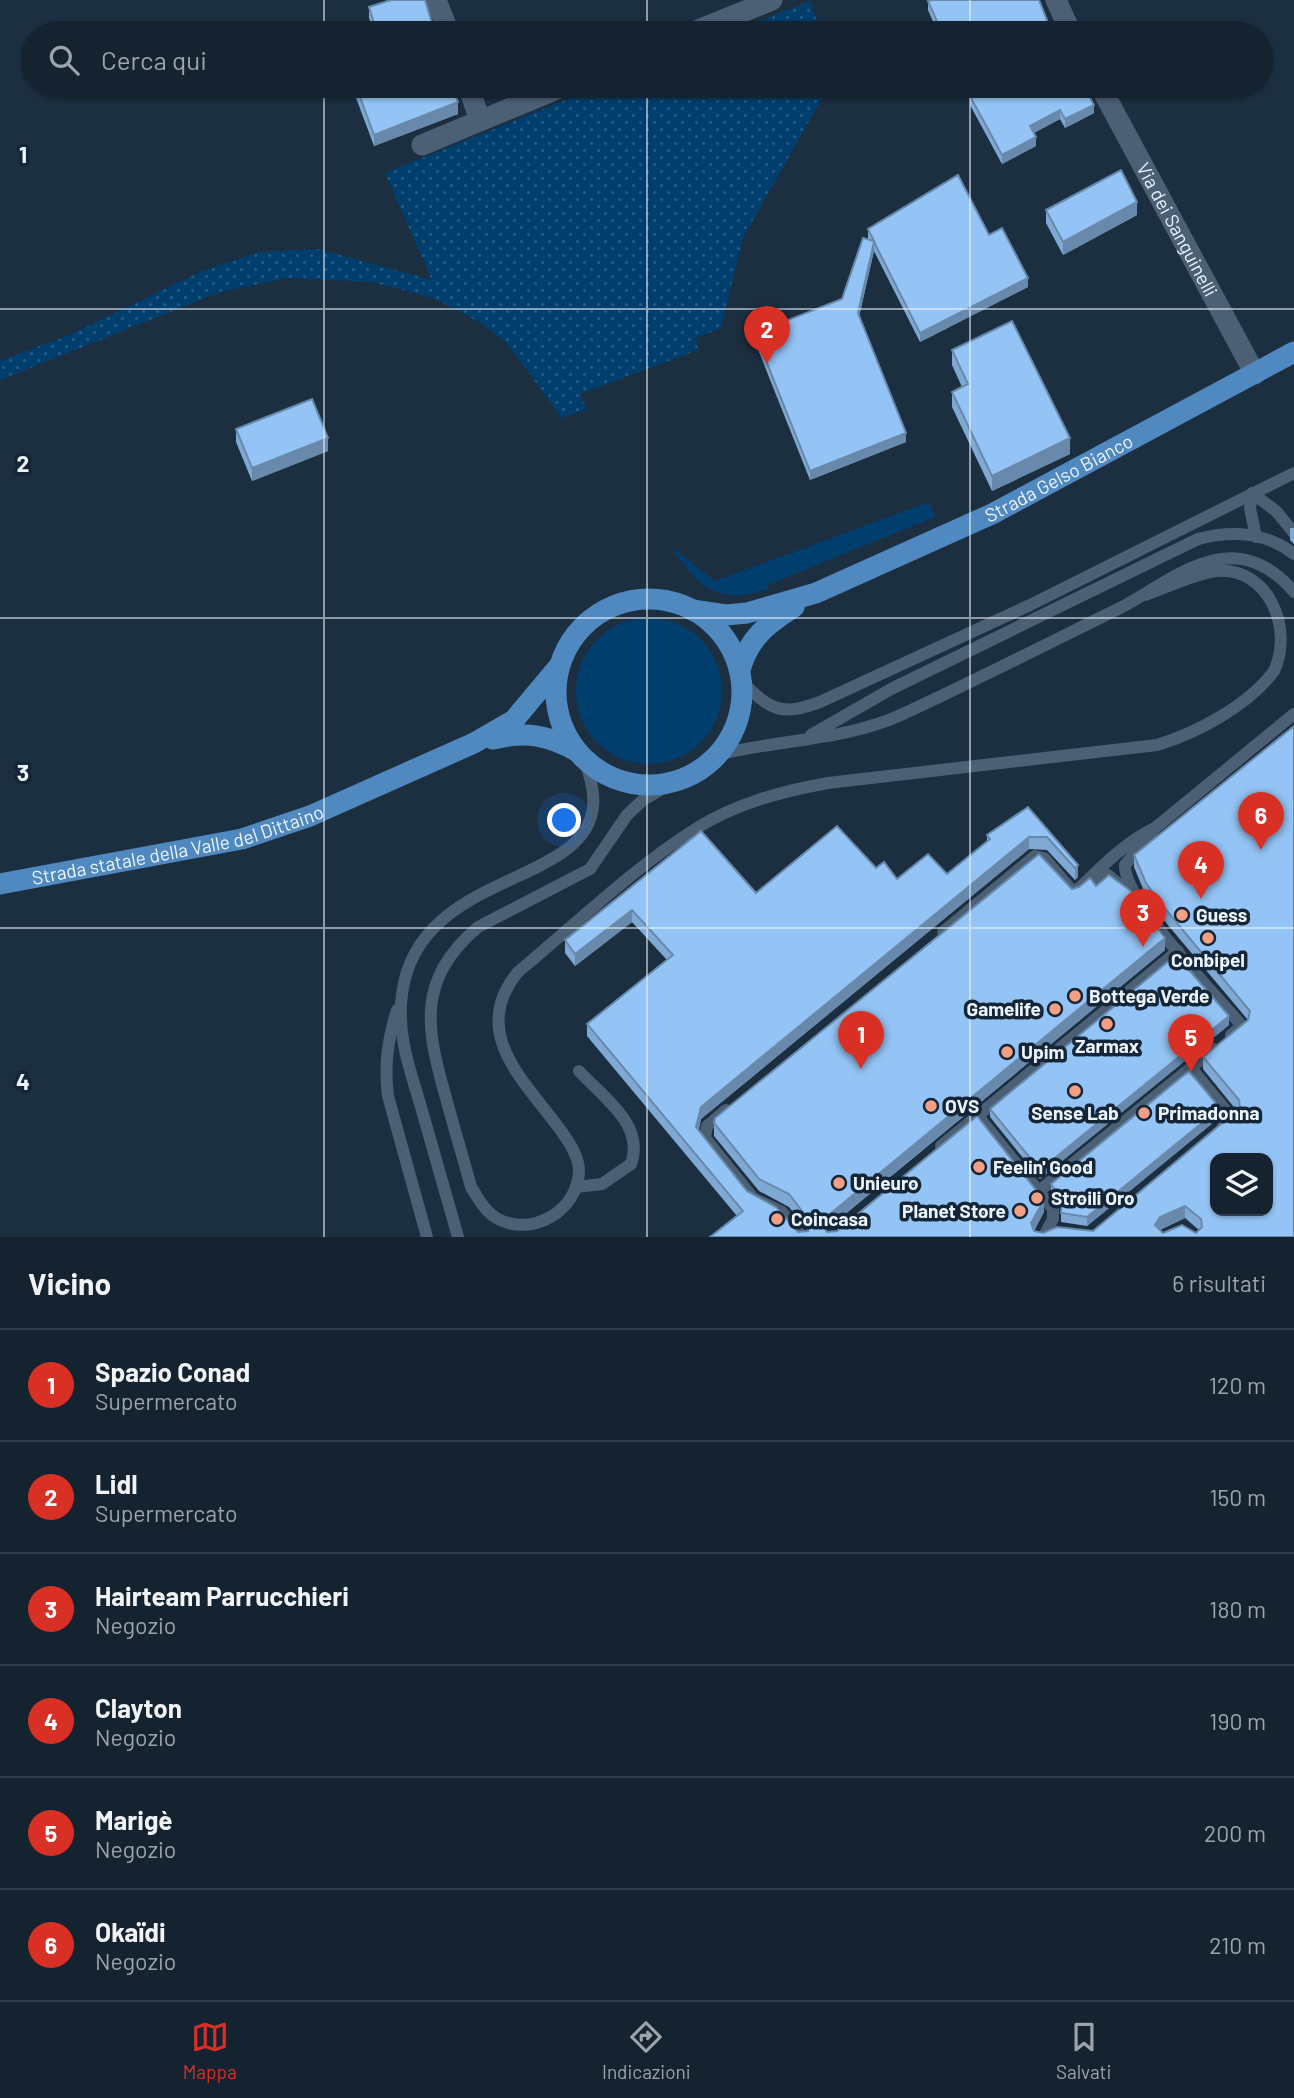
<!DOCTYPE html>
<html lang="it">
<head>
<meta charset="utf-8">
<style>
	:root { --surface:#152331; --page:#222f3d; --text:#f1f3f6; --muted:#9da4ab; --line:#34404d; --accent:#d93025 }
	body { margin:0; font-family:Barlow,sans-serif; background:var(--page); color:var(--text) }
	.controls { position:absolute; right:21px; bottom:21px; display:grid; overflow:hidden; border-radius:14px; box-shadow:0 2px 5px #0004 }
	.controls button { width:63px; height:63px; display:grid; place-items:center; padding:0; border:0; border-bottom:2px solid var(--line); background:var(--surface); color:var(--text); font:35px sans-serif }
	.you { position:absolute; left:565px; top:821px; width:24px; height:24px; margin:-18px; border:5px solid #fff; border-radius:50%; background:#1a73e8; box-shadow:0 0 0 10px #1a73e833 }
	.badge { display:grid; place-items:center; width:46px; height:46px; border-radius:50%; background:var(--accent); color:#fff; font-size:23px; font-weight:700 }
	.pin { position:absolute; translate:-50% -58px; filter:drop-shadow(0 2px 4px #0008) }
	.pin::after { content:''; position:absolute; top:37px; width:24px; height:21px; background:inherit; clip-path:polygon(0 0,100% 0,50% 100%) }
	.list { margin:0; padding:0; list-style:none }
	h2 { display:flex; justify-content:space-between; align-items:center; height:91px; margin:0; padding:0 28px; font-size:30px }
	h2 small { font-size:23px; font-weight:400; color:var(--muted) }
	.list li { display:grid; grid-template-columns:46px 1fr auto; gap:21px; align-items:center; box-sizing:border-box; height:112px; padding:0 28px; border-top:2px solid var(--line) }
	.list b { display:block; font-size:26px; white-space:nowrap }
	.list p { margin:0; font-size:23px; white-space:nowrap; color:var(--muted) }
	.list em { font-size:23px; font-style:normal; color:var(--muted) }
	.icon { flex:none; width:38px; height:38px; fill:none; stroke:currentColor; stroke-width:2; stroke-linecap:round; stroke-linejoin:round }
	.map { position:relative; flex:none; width:1294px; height:1237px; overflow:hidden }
	.search { position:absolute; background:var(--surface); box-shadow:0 2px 5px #0004; left:21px; right:21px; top:21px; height:77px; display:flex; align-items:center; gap:18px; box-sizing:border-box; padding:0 24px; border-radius:38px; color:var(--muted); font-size:26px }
	.sheet { height:763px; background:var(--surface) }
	nav { display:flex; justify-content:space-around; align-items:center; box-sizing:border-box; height:98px; border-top:2px solid var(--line); background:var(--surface); font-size:19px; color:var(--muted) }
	nav a { display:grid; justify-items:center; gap:4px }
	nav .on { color:var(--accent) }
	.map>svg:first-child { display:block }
</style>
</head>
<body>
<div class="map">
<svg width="1294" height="1237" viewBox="0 0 1294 1237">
	<defs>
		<pattern id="grass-dots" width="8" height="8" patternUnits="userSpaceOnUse" patternTransform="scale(1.75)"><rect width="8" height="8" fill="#003e6d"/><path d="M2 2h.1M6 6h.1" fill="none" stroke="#255a83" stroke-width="1.8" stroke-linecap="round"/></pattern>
	</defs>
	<rect width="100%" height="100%" fill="#1c2f41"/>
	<g fill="url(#grass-dots)">
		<polygon points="810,1 821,33 730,33"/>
		<polygon points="600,86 829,86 743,238 721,328 696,338 698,350 580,394 587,409 562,418 506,342 481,323 433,298 372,282 289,278 220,292 0,380 0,361 67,336 202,271 259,252 318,249 432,280 385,173"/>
	</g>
	<g fill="#003e6d">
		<path d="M929 502 935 517 768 585V590C714 605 701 588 670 546L715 581Z"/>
		<circle cx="649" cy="691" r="73"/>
	</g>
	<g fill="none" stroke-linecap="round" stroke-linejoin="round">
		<g stroke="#4c6075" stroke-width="12">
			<polyline points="1256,537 1250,508 1252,493 1276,511 1294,533"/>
			<path d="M742 682C772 711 781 716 820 702L1030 605 1294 473"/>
			<path d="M811 735 891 689 1198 539C1231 530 1266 532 1294 554"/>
			<path d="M717 755C779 739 845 741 903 714 976 680 1049 643 1122 607 1152 591 1182 567 1216 560 1248 553 1275 569 1294 592"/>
			<path d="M675 781 643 800 627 815 590 869 478 927C416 980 426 1028 446 1098 454 1128 463 1157 471 1187 478 1198 485 1212 498 1219 532 1237 578 1211 579 1171 579 1156 568 1140 559 1128 523 1079 469 1032 518 972 576 924 633 868 697 828 737 803 783 791 828 783L1157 745C1197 733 1249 705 1274 671 1294 628 1268 567 1217 571 1196 573 1166 588 1145 595"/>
			<polyline points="1085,883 1108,875 1126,890"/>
			<path d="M943 932 1035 856 1044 858 1074 893C1101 868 1122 844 1155 828"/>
			<path d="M397 1010C388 1039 384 1065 388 1096L427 1237"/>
			<path d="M1231 1035 1242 1026C1217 996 1123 899 1125 865L1155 828 1294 714"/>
			<polyline points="1191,1068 1232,1118 1223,1126"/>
			<polyline points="726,1110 707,1126 705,1138 753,1198 782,1212 802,1237"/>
			<polyline points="977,1115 1053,1209 1053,1219 1046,1232"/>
			<polyline points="941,1146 1178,951"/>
			<path d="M576 1187 602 1184 631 1164C645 1125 604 1098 579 1071"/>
			<polyline points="1039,1191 1214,1049"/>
			<path d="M458 1237C446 1196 435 1155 423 1114 412 1075 396 1036 402 994 418 871 585 887 593 807 595 792 589 774 585 760"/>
		</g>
		<g stroke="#4c6075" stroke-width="21">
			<polyline points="436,0 449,33"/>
			<polyline points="1056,0 1071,33"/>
			<polyline points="691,33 772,0"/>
			<polyline points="468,86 480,120"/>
			<path id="s1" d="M1100 86 1255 374"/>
			<polyline points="422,145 564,86"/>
		</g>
		<g stroke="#5089c0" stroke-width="21">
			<circle cx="649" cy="692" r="93"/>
			<path id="s2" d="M692 610 726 615 747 613 816 593 992 514 1294 352"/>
			<path d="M740 670C749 638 766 625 794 607"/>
			<path d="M493 739C526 731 549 735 578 752"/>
			<path id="s3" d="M0 884 242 839 310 816 474 743 514 720 560 665"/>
		</g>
	</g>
	<g fill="#7fa9d3" fill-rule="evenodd">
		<polygon points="928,1 1050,33 938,33 928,10"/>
		<polygon points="369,7 435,33 374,33 369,18"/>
		<polygon points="355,86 452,86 458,114 374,146 355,95"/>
		<polygon points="970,96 1094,113 1065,128 1060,119 1034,133 1036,146 1002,164 970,105"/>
		<polygon points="1046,210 1137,215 1063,255 1046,223"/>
		<polygon points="868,229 989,235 1028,287 920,342 874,251 859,316 906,442 810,480 755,342 755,333 842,299 868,240"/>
		<polygon points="952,350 1070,454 992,491 952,407 952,392 962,387 952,365"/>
		<polygon points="236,429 328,451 252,481 236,442"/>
		<polygon points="1290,528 1294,528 1294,544 1290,540"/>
		<path d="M1294 726V1237H710L737 1216 587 1036V1024L667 960 632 922 575 966 565 953V940L701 831 756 893 876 868 897 879 947 874 987 841V835L1028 807 1078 865V877L1075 880 1047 850 1029 849 701 1119 699 1130 747 1191 798 1232 808 1231 789 1207 759 1191 714 1136V1123L1072 889 1096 886 1165 950 826 1230 827 1232 1044 1212 1034 1231 1043 1233 1093 1231 1237 1111 1203 1069V1057L1248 1020 1162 918 1146 896 1134 867V855ZM1185 1218 1199 1230 1196 1233H1163L1160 1230Z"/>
		<polygon points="1229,1025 1040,1179 990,1117 990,1109"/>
		<polygon points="1220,1117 1087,1226 1061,1222 1061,1208 1051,1193 1051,1184"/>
	</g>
	<g fill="#6889ac">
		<polygon points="1050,28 1050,33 1035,33"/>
		<polygon points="458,102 458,114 374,146 374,135"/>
		<polygon points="1094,105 1094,113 1065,128 1065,119"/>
		<polygon points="1060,110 1060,119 1030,135 1030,126"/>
		<polygon points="1036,137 1036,146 1002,164 1002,155"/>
		<polygon points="1137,202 1137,215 1063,255 1063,242"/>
		<polygon points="874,242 874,251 858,322 858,313"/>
		<polygon points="1028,278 1028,287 920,342 920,333"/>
		<polygon points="906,433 906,442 810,480 810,471"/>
		<polygon points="328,438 328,451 252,481 252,468"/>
		<polygon points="1070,438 1070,454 992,491 992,476"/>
		<polygon points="1029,837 1029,849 701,1119 696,1140 696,1127 701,1107"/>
		<polygon points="1078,865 1078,877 1075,880 1075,868"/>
		<polygon points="632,910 632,922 575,966 575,954"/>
		<polygon points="1165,938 1165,950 825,1230 822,1225 825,1218"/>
		<polygon points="1229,1016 1229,1025 1040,1179 1040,1170"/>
		<polygon points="1220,1108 1220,1117 1087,1226 1087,1217"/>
		<polygon points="1044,1200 1044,1212 1031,1235 1031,1223"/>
		<polygon points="1185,1206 1185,1218 1160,1230 1155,1225 1160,1217"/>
	</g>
	<g fill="#94c4f5" stroke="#6889ac" stroke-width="2" fill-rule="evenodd">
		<polygon points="391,0 425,0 435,33 377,33 369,7"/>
		<polygon points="932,0 1039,0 1050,28 1035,33 942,33 928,1"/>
		<polygon points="854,25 857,33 835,33 839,28"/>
		<polygon points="356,86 452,86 458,102 374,135"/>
		<polygon points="991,86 1084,86 1094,105 1065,119 1060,110 1030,126 1036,137 1002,155 970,96"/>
		<polygon points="1121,170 1137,202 1063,242 1046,210"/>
		<polygon points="958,175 989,235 1002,228 1028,278 920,333 874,242 858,313 906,433 810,471 755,333 842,299 863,238 874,241 868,229"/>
		<polygon points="1012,321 1070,438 992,476 952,392 968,384 952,350"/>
		<polygon points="312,399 328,438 252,468 236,429"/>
		<path d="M1294 726V1237H710L743 1211 587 1024 673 955 632 910 575 954 565 940 701 831 756 893 837 826 876 868 884 862 897 879 928 854 947 874 990 839 987 835 1028 807 1078 865 1075 868 1047 837H1029L701 1107 696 1127 747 1191 776 1207 798 1232 808 1231 809 1220 789 1194 759 1179 714 1123 715 1118 1039 854 1072 889 1079 887 1090 878 1096 886 1109 875 1131 891 1165 938 825 1218 822 1225 827 1232 837 1231 977 1116 1044 1200 1031 1223 1034 1231 1043 1233 1057 1227 1093 1231 1240 1108 1239 1100 1203 1057 1248 1020 1250 1011 1162 905 1146 883 1134 855ZM1215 1158H1268V1211H1215ZM1185 1206 1201 1219 1202 1227 1196 1233 1182 1225 1163 1233 1155 1225 1160 1217Z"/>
		<polygon points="1176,955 1229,1016 1040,1170 990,1109"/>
		<polygon points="1189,1071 1220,1108 1087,1217 1061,1213 1062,1200 1051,1184"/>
	</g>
	<path fill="none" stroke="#ecf5ff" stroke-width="2" stroke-opacity="0.55" d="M324 0V33M647 0V33M970 0V33M324 86V1237M647 86V1237M970 86V1237M0 309H1294M0 618H1294M0 928H1294"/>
	<g fill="#f39f83" stroke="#132536" stroke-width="2.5">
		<circle cx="1182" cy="915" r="7"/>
		<circle cx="1208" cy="938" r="7"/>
		<circle cx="1075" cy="996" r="7"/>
		<circle cx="1055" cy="1009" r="7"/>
		<circle cx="1107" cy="1024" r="7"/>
		<circle cx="1007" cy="1052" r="7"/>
		<circle cx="1075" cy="1091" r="7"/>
		<circle cx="931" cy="1106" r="7"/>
		<circle cx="1144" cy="1113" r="7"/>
		<circle cx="979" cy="1167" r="7"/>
		<circle cx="839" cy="1183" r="7"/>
		<circle cx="1037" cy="1198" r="7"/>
		<circle cx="1020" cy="1211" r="7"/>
		<circle cx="777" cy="1219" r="7"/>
	</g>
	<g text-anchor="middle" stroke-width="7" stroke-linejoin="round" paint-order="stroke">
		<g font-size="19" fill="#ecf5ff" stroke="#132536">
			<text dy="7" stroke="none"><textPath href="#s1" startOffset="163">Via dei Sanguinelli</textPath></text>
			<text dy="7" stroke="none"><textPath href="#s2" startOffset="396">Strada Gelso Bianco</textPath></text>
			<text dy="7" stroke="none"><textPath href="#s3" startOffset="182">Strada statale della Valle del Dittaino</textPath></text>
		</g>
		<g font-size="19" font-weight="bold" fill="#ecf5ff" stroke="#132536" text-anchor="start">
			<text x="1196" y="922">Guess</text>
			<text x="1208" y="967" text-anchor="middle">Conbipel</text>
			<text x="1089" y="1003">Bottega Verde</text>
			<text x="1041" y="1016" text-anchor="end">Gamelife</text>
			<text x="1107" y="1053" text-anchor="middle">Zarmax</text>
			<text x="1021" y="1059">Upim</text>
			<text x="945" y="1113">OVS</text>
			<text x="1075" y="1120" text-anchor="middle">Sense Lab</text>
			<text x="1158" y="1120">Primadonna</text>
			<text x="993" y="1174">Feelin' Good</text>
			<text x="853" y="1190">Unieuro</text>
			<text x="1051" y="1205">Stroili Oro</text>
			<text x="1006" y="1218" text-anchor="end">Planet Store</text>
			<text x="791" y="1226">Coincasa</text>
		</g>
	</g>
	<g font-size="23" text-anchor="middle" font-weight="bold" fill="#ecf5ff" stroke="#132536" stroke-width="7" stroke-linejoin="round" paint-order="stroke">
		<text x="23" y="163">1</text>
		<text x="23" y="472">2</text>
		<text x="23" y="781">3</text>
		<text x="23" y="1090">4</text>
	</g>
</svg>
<div class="controls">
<button><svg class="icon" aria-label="layers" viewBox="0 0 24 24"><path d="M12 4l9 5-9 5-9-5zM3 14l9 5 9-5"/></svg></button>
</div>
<div class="you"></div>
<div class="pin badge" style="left:861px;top:1069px">1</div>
<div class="pin badge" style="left:767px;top:364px">2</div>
<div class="pin badge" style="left:1143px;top:947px">3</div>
<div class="pin badge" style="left:1201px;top:899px">4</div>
<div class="pin badge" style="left:1191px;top:1072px">5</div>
<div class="pin badge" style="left:1261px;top:850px">6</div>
<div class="search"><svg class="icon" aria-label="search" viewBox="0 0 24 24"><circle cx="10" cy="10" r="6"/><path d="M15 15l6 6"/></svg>Cerca qui</div>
</div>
<section class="sheet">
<h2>Vicino<small>6 risultati</small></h2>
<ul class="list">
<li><span class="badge">1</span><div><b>Spazio Conad</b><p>Supermercato</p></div><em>120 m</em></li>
<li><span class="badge">2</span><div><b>Lidl</b><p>Supermercato</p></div><em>150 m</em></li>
<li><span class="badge">3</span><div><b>Hairteam Parrucchieri</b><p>Negozio</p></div><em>180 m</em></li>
<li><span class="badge">4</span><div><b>Clayton</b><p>Negozio</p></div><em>190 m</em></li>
<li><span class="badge">5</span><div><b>Marigè</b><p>Negozio</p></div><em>200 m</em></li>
<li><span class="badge">6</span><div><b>Okaïdi</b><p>Negozio</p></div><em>210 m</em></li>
</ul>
</section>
<nav>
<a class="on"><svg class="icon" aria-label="map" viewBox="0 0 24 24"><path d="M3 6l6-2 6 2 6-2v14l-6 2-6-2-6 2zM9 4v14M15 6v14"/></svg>Mappa</a>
<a><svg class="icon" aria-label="directions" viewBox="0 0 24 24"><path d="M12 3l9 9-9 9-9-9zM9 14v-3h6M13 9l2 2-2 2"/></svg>Indicazioni</a>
<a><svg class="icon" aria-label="saved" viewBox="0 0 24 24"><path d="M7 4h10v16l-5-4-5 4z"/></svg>Salvati</a>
</nav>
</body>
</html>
